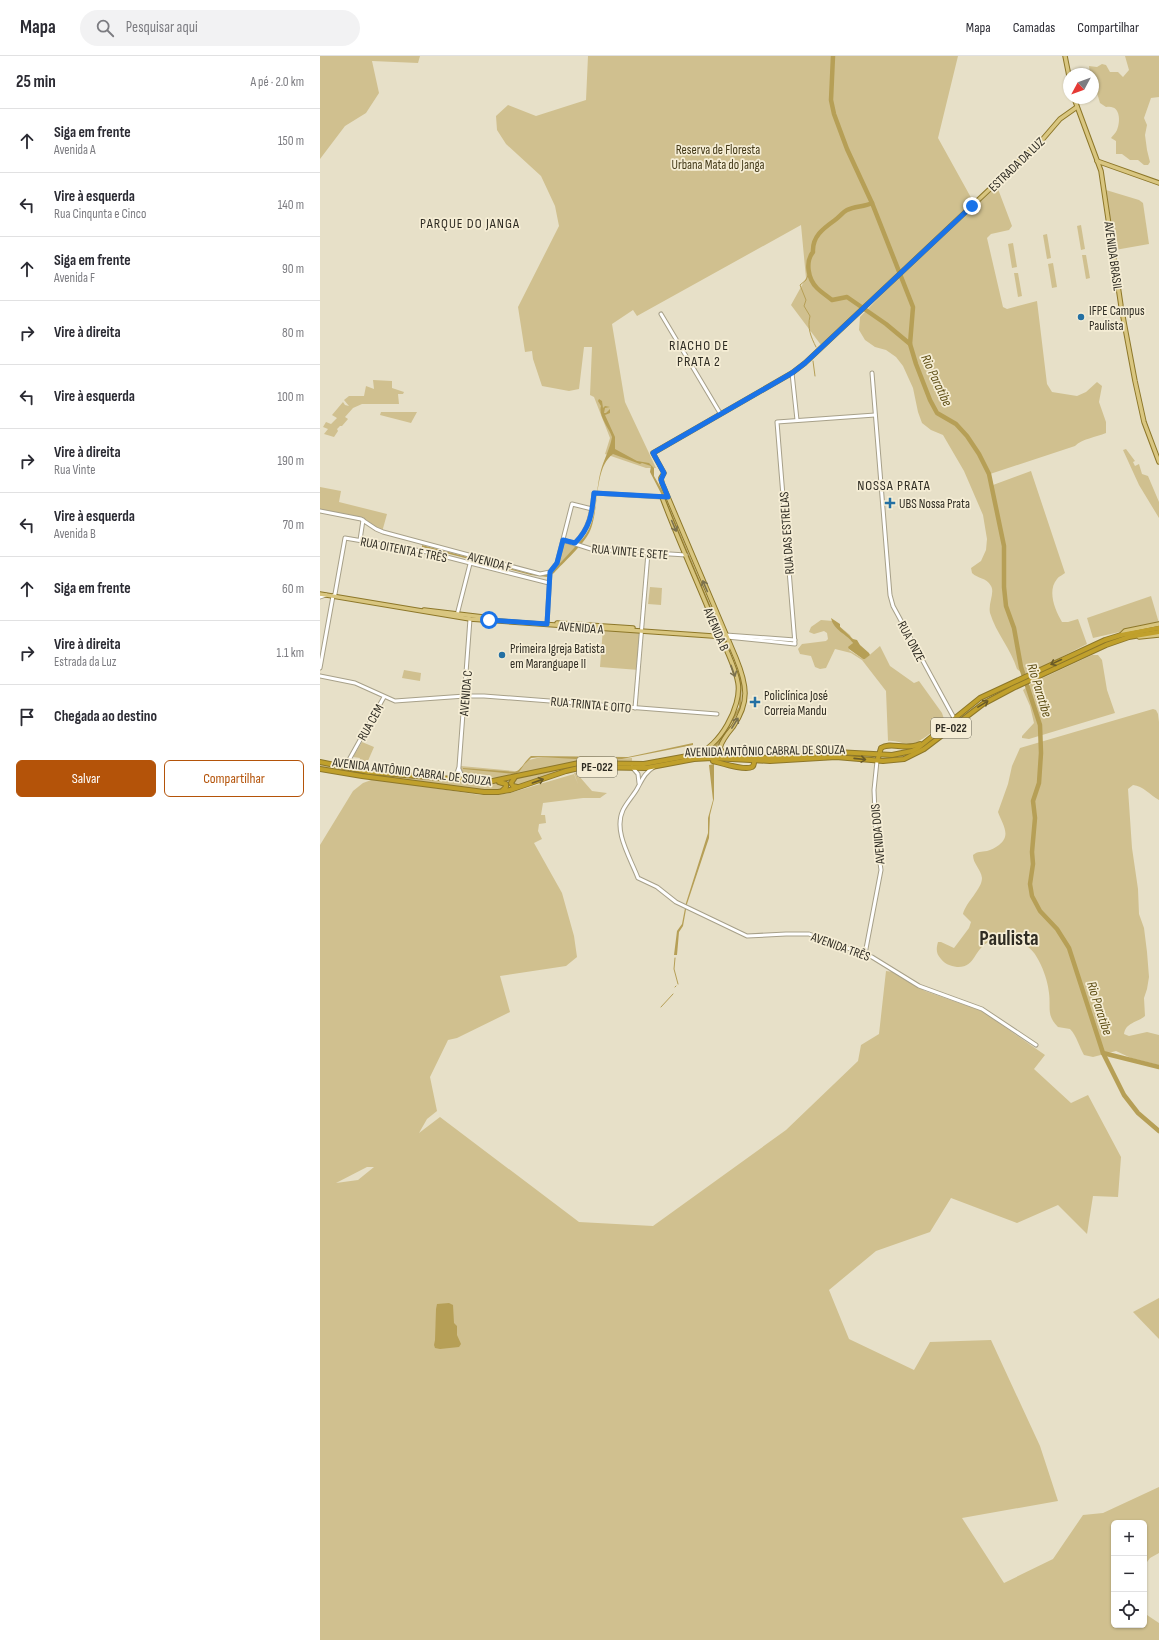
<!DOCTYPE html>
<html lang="pt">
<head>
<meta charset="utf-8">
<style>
	:root { --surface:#fff; --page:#f2f2f3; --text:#2b2b33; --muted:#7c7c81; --line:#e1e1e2; --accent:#b45309 }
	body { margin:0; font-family:"Sofia Sans Condensed",sans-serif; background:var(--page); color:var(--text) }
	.controls { position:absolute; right:12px; bottom:12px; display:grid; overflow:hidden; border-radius:6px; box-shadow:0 1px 3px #0004 }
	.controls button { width:36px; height:36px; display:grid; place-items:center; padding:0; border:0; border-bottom:1px solid var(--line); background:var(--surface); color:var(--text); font:20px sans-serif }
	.compass { position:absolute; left:743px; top:12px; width:36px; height:36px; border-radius:50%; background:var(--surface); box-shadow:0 1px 3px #0004; rotate:229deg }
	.stop { position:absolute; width:12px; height:12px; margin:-9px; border:3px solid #1a73e8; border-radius:50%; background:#fff }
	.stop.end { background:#1a73e8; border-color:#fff; box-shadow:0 1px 4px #0008 }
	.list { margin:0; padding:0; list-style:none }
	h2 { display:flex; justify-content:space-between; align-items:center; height:52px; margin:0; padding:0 16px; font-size:17px }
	h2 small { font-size:13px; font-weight:400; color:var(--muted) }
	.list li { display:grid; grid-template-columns:26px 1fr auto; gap:12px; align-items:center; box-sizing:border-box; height:64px; padding:0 16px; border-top:1px solid var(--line) }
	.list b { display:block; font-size:15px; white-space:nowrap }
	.list p { margin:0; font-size:13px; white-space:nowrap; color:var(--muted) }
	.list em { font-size:13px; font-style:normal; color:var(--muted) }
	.actions { display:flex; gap:8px; padding:12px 16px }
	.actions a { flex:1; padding:9px 0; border:1px solid var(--accent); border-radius:6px; text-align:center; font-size:14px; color:var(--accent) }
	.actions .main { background:var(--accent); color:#fff }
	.icon { flex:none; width:22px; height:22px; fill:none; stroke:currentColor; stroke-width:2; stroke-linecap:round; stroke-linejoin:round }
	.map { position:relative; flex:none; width:839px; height:1584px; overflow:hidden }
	header { display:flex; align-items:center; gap:24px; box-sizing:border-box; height:56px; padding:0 20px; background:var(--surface); border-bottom:1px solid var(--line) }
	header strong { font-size:19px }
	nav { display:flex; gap:22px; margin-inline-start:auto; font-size:14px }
	.search { width:280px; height:36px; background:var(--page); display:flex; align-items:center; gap:10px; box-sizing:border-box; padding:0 14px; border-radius:22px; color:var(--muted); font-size:15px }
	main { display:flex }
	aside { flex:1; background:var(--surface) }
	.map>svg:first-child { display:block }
</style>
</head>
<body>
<header>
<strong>Mapa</strong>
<div class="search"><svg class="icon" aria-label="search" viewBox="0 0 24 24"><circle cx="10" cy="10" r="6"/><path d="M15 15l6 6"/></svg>Pesquisar aqui</div>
<nav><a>Mapa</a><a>Camadas</a><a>Compartilhar</a></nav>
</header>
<main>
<aside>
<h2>25 min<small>A pé · 2.0 km</small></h2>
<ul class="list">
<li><svg class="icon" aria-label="ahead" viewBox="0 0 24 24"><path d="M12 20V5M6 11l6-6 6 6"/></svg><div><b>Siga em frente</b><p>Avenida A</p></div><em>150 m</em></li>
<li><svg class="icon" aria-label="left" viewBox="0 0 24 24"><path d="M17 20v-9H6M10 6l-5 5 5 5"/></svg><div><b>Vire à esquerda</b><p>Rua Cinqunta e Cinco</p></div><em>140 m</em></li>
<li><svg class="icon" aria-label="ahead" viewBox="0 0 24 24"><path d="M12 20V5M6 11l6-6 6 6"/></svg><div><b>Siga em frente</b><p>Avenida F</p></div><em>90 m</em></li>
<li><svg class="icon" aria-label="right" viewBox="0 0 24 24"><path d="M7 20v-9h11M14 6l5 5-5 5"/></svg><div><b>Vire à direita</b></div><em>80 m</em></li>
<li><svg class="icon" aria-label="left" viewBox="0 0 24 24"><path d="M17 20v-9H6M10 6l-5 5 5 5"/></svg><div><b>Vire à esquerda</b></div><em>100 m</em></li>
<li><svg class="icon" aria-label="right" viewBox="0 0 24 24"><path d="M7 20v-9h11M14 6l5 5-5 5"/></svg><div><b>Vire à direita</b><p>Rua Vinte</p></div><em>190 m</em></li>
<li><svg class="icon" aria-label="left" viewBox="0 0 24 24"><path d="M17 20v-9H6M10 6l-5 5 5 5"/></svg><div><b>Vire à esquerda</b><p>Avenida B</p></div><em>70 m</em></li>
<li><svg class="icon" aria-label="ahead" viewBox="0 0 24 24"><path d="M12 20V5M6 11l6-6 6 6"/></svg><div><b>Siga em frente</b></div><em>60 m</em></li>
<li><svg class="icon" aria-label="right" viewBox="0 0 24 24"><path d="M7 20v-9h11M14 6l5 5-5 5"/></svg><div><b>Vire à direita</b><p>Estrada da Luz</p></div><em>1.1 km</em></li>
<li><svg class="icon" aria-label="arrive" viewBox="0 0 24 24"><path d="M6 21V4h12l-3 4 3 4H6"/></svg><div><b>Chegada ao destino</b></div></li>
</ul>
<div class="actions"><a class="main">Salvar</a><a>Compartilhar</a></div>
</aside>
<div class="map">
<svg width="839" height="1584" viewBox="0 0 839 1584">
	<rect width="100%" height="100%" fill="#e7e0c8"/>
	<g fill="#d0c08f" fill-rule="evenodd">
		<polygon points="0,0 100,0 98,7 52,5 59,37 46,57 25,70 0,103"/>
		<polygon points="268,0 638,0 618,82 654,147 501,289 471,249 486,222 481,169 317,260 313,254 292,268 305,346 336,412 326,412 285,398 290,382 274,341 270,339 272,291 264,291 259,333 249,335 222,330 213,303 212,295 205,296 198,251 239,170 235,150 221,120 186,88 177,74 176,60 188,49 216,60 266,44"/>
		<path d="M805 0H839V41L831 42 824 62 827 69 825 79 827 94 830 106 828 109H824L818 104H810L802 98H796V85L791 82C793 79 796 77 797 74 801 64 800 48 786 51L780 47 777 37 773 33V18H770L769 10 777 11 782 8 786 9 790 16H798L803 21 809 14Z"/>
		<path d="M676 131 678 133 692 170 689 174 671 178 667 182 683 251 687 253 717 245 727 328 732 336 757 340 766 336 777 326 782 330 779 346 786 366V377C776 381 762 383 755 390L670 418 673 429 711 415 745 517C743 519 739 520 737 523 727 535 735 554 742 566H748L758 563 767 588 710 617 703 618 697 613C691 593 676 577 670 557 668 547 675 537 671 530 666 521 658 523 652 517L651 512 661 505 666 494 667 483 663 459 644 415 623 379 611 374 602 367 598 356 593 332 583 310 576 301 566 294 555 291 545 284 539 274 540 261 581 219Z"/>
		<polygon points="786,134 819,144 823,147 829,188 795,194"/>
		<polygon points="761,169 765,193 761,194 757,170"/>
		<polygon points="727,178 731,202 727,203 723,179"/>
		<polygon points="693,187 697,211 692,212 688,188"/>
		<polygon points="762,199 766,199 770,222 766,223"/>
		<polygon points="733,207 737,231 732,232 728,208"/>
		<polygon points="694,217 698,217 702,240 698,241"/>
		<polygon points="53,324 72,325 72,332 84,336 83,338 78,338 79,348 42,348 33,352 25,361 28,363 22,370 20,370 17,373 18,375 14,381 4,378 8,373 3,371 6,366 11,368 17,362 12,359 23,346 25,349 29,350 24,344 29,340 44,340 46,330 54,333"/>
		<polygon points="61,356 97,356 91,367 60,359"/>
		<polygon points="806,393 815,405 813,406 815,410 819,408 822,418 828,420 839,446 839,462 819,429 803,394"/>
		<polygon points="0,431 21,435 19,446 67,458 62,476 42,463 0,455"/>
		<polygon points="243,485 257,489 235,513"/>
		<polygon points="330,531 342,532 341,549 328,548"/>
		<polygon points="831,540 839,567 773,582 767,562"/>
		<path d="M501 564 513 565 530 579 533 587 529 594 543 603H545L560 590 570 610 594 627 599 625 622 657 624 663C620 671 599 688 590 688 582 688 575 684 568 685L566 635 542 604 531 597 515 593 506 612 500 613 495 611 491 600 480 598 478 593 482 588 506 585 508 583 507 577 504 575 494 578 489 576 491 571Z"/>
		<polygon points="283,572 321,575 319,614 280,611"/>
		<polygon points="772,599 778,599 782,604 787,634 795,657 709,683 702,682 702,680 714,667 710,650 703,634 712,627"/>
		<polygon points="84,614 101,617 100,625 82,622"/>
		<path d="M833 653 836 654 838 658 839 666V744C830 739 823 730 813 729L808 733 812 792 818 833 819 858 824 872 827 896 829 921 827 933 824 942 825 960C817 967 806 966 804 978L809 980 827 976 839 979V1009L811 1002 796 995 773 1001 764 999C759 991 757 980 750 973L738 971C726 959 731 952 729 937 728 923 717 891 702 888 696 887 674 884 669 886 654 892 656 912 637 911 630 910 625 908 621 903 616 898 616 893 618 886H621L634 892 649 872 651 866 643 858C646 846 662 833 662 822 661 813 653 808 653 799 658 795 661 796 667 795 671 794 675 792 679 789 692 779 682 768 678 756L688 728 692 710 700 692Z"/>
		<polygon points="42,686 54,691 44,714 169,727 181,727 186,730 181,735 164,735 0,712 0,706 36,713 40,702 33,701"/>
		<path d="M221 701 295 703 312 702V707L259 706 180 722 145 720C141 717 141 715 141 710L194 715H198L209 704Z"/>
		<polygon points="254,710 261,710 196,730 192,725 200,720"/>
		<path d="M262 715 259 720 272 735 287 737 280 742H263L223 747 221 759H225L226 767 219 768 218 775 222 783 214 787 242 837 254 880 257 901 246 910 180 920 190 956 137 982 128 984 110 1021 117 1055 107 1063 99 1077 120 1061 259 1166 333 1170 466 1074 538 1005 541 989 559 978 566 915 574 916 605 935 662 955 725 999 714 1013 751 1047 768 1039 801 1101 798 1141 773 1140 767 1178 738 1149 697 1167 631 1142 610 1176 556 1195 509 1234 529 1283 594 1314 610 1286 671 1284 720 1390 738 1445 642 1462 684 1527 733 1503 763 1459 783 1457 839 1431V1497L830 1502 824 1510V1467H794V1569H824V1557L839 1567V1584H0V789L33 735 43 727 54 723 160 739 186 738 254 718 258 728 254 717ZM47 1111H54L38 1124 16 1127Z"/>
		<polygon points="839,1242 839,1283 813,1256"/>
	</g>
	<g fill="#b69f56">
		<path d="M279 343 282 345 283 352 285 350 290 351 285 352 284 357H286L290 353V357L285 359 295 381V393L317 405 329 407 334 412V420L342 434 420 620 422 626 421 652 393 697H391L392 694 419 651 420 626 346 447 330 416 331 410 322 407 320 408 293 398C273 412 280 456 269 477 263 489 243 507 234 517L228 521 211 519 102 491V489L212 518 221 520 231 517 264 481C278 463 275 435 281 414 284 403 290 393 292 381 289 372 278 360 281 350L278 345Z"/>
		<path d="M511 562 520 568V571L533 583 537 584 540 589 549 597 550 599 545 603H543L529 593 528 591 533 587C526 577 514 575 511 562Z"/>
		<path d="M373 687V689L302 703 273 704 221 701 211 702 204 709 199 716 195 718 143 713V712L195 716C201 714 205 705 211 700L308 701Z"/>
		<polygon points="394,708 394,743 390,759 389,782 367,848 363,870 359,876 357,899 354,899 357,875 362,868 366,847 388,777 388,762 393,744 389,709"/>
		<polygon points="129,1247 133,1249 134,1267 137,1270 137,1279 141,1288 139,1291 120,1293 115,1292 114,1289 115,1284 116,1253 117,1248"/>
	</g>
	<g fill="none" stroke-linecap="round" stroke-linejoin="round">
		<g stroke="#b69f56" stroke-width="1">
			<path d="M489 217 486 224 480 229 486 244 484 250 490 260C487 272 491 281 496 291"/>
			<polyline points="493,305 495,320"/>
			<polyline points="355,902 354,913 358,928"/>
			<polyline points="355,931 356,930"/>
			<polyline points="341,951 353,938"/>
		</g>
		<g stroke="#b69f56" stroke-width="4.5">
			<path d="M513 0 511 44 514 58 527 93 552 147C544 151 535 150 527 154 523 156 519 161 515 164 504 172 492 180 493 196 485 206 488 223 497 232 501 236 507 240 512 244L527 241 566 268 590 288 596 308 610 344 617 357 636 368 647 380 659 398 669 418 684 490V531L686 550 694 572 701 611 720 669 721 697 719 727 713 745 715 762 712 796 713 808 710 828 712 840 720 855 737 873 749 892 783 997 804 1039 818 1057 839 1075"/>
			<polyline points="552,147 593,251 590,288"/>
			<polyline points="783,997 839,1011"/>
		</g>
		<defs>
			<g id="minor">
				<polyline points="341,258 400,357"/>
				<polyline points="472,317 477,364"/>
				<polyline points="552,317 570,539 573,550 634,662"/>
				<polyline points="0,455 41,463 56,473 63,476 220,518 230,516 237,507 252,448 272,453"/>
				<polyline points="40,484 43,464"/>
				<polyline points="243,484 271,493 366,499"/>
				<path d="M255 487C269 473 272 457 274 437L342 441"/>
				<polyline points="0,541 6,539"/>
				<polyline points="137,559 152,500"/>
				<polyline points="227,568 230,516"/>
				<polyline points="406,579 475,584"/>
				<polyline points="407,581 475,588 457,366 555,359"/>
				<polyline points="0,612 13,540 15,538 25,482 107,496 229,527"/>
				<polyline points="0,620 35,627 75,645 145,640 164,640 397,658"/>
				<polyline points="315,652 328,497"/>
				<polyline points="25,711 64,641"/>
				<polyline points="312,711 318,718 319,727"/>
				<path d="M334 711C325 716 322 724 317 733 313 740 307 746 303 754 293 775 310 801 318 822L337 831 356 846 427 880 466 878H489L552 901 599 930 662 953 716 989"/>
				<polyline points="139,713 141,718 148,723"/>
				<polyline points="132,723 137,717 139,711 150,563"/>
				<polyline points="545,898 561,814 556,779 554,734 557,705"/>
			</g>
			<g id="major">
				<polyline points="745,0 749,20"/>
				<polyline points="754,42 781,115 801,250 815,325 824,366 839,406"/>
				<polyline points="777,105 839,127"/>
				<path d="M342 441C358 484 377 525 394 567 402 584 415 609 418 627 422 650 399 692 376 698"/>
				<polyline points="0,538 150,563 407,581"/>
				<polyline points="104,554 163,561"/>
				<polyline points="237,567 313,572"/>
				<polyline points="801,579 805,575 839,568"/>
				<polyline points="819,581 839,579"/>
				<path d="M405 700 400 692C402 684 408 677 413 671 430 646 427 629 416 602L342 427 341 422 344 417 333 397 472 317 485 307 722 84 740 63 757 51"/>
			</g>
			<g id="highway">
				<path d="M558 702 561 692C571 685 585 695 600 688"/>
				<path d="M393 705C401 707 425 715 432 711 435 709 434 705 434 702"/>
				<polyline points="0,706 49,716 168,726 259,707 324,708 373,699 458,702 516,696 572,699 592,695 598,692 660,642 785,584 801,579 839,572"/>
				<polyline points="0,713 42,720 164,736 178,736 190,734 246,715 263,711 326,712 374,703 392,702 450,705 516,701 563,705 584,703 604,693 663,648 693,632 786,589 809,581 839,576"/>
				<polyline points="195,721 191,727 193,730 197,731"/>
				<polyline points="179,726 186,728 186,731 183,734"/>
			</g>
		</defs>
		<use href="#minor" stroke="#a7a089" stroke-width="5"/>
		<use href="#major" stroke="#8d7729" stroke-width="5.5"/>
		<use href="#highway" stroke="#8d7729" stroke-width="6"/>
		<use href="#minor" stroke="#fff" stroke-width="3"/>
		<use href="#major" stroke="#d9c680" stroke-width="3.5"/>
		<use href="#highway" stroke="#c0a02c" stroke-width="4"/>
	</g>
	<defs><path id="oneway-shaft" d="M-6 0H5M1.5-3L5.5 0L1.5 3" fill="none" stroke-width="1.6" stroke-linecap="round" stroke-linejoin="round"/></defs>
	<g stroke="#7b714d">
		<use href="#oneway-shaft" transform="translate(354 470) rotate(67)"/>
		<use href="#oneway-shaft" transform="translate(385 530) rotate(-113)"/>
		<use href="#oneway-shaft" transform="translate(413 615) rotate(70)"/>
		<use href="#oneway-shaft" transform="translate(415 667) rotate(-58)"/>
	</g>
	<g stroke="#695a27">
		<use href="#oneway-shaft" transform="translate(736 606) rotate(155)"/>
		<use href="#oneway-shaft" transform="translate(663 648) rotate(-31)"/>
		<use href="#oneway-shaft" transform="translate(540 703) rotate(6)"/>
		<use href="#oneway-shaft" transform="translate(218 725) rotate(-19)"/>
	</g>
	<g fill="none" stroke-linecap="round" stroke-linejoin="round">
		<path stroke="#1a73e8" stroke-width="5" d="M169 564 227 568 230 516 237 507 243 484 255 487C270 472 272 458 274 437L348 441 341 424 344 417 333 397 472 317 485 307 652 150"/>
	</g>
	<g fill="#2470a3" stroke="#f5edd5" stroke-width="1.5">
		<circle cx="761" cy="261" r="4"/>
		<path d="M568 441h4v4h4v4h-4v4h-4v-4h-4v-4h4z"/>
		<circle cx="182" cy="599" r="4"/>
		<path d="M433 640h4v4h4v4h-4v4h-4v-4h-4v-4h4z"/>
	</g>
	<g text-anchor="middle" stroke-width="3.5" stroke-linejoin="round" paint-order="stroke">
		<g fill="#f5edd5" stroke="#6a6658" stroke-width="1">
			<rect x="611" y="662" width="40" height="20" rx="3"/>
			<rect x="257" y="701" width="40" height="20" rx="3"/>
		</g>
		<g font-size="12" font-weight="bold" fill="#2f2c23">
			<text x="631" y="676">PE-022</text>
			<text x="277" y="715">PE-022</text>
		</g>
		<g font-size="13" fill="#443a19" stroke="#f5edd5">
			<text x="398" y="98">Reserva de Floresta<tspan x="398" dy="15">Urbana Mata do Janga</tspan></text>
		</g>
		<g font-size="13" fill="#2f2c23" stroke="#f5edd5">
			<text transform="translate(696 108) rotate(-44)" y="5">ESTRADA DA LUZ</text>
			<text transform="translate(794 200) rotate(82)" y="5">AVENIDA BRASIL</text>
			<text transform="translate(466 477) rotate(-94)" y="5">RUA DAS ESTRELAS</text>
			<text transform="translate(84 493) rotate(11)" y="5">RUA OITENTA E TRÊS</text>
			<text transform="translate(310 495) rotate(5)" y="5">RUA VINTE E SETE</text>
			<text transform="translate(170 505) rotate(15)" y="5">AVENIDA F</text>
			<text transform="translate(261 571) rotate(4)" y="5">AVENIDA A</text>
			<text transform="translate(397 573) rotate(67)" y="5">AVENIDA B</text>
			<text transform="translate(592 585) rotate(62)" y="5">RUA ONZE</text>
			<text transform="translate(145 637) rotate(-85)" y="5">AVENIDA C</text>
			<text transform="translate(271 648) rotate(5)" y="5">RUA TRINTA E OITO</text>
			<text transform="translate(50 666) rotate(-61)" y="5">RUA CEM</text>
			<text transform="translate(445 694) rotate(-1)" y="5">AVENIDA ANTÔNIO CABRAL DE SOUZA</text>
			<text transform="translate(92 715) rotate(7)" y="5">AVENIDA ANTÔNIO CABRAL DE SOUZA</text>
			<text transform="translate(557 778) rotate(-95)" y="5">AVENIDA DOIS</text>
			<text transform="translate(521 890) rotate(20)" y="5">AVENIDA TRÊS</text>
		</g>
		<g font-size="13" fill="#2f2c23" stroke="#f5edd5" text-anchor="start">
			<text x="769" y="259">IFPE Campus<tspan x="769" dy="15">Paulista</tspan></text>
			<text x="579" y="452">UBS Nossa Prata</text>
			<text x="190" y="597">Primeira Igreja Batista<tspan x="190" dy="15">em Maranguape II</tspan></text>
			<text x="444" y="644">Policlínica José<tspan x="444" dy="15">Correia Mandu</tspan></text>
		</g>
		<g font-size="14" letter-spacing="1" fill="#2f2c23" stroke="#f5edd5">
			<text x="150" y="172">PARQUE DO JANGA</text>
			<text x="379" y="294">RIACHO DE<tspan x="379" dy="16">PRATA 2</tspan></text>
			<text x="574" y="434">NOSSA PRATA</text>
		</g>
		<g font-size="14" font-style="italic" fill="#5e4e15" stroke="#f5edd5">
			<text transform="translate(617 324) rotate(65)" y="5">Rio Paratibe</text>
			<text transform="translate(720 634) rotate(73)" y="5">Rio Paratibe</text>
			<text transform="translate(780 952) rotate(72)" y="5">Rio Paratibe</text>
		</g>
		<g font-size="21" font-weight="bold" fill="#2f2c23" stroke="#f5edd5">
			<text x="689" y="889">Paulista</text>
		</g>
	</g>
</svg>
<div class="controls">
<button>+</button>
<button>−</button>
<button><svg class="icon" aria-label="locate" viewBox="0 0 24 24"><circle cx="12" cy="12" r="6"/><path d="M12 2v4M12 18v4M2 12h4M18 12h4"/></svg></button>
</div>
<svg class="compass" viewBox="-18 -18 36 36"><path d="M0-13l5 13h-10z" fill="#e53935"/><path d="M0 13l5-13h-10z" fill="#7c7c81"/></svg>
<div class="stop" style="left:169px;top:564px"></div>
<div class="stop end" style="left:652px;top:150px"></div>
</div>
</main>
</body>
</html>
